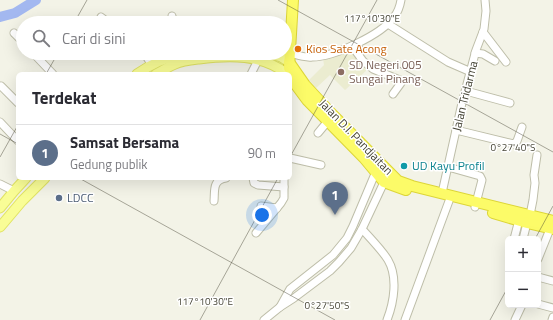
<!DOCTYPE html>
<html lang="id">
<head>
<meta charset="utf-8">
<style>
	:root { --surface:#fff; --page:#f7f7f7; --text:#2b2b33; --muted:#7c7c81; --line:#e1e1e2; --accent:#875327 }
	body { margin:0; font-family:"Titillium Web",sans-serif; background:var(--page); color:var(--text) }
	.controls { position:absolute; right:12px; bottom:12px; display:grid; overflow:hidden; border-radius:6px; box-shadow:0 4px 16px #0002 }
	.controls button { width:36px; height:36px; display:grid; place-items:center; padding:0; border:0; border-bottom:1px solid var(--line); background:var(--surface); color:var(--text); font:20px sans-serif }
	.you { position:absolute; left:262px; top:215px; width:14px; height:14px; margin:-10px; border:3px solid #fff; border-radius:50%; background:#1a73e8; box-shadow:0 0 0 6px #1a73e833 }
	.badge { display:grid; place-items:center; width:26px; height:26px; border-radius:50%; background:var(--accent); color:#fff; font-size:13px; font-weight:700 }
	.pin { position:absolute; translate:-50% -33px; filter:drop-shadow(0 1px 2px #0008) }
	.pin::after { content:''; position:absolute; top:21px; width:14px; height:12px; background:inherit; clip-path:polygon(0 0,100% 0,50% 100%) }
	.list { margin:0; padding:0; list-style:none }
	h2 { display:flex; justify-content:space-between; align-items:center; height:52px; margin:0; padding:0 16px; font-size:17px }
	h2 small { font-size:13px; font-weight:400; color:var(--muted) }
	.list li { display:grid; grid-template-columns:26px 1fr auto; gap:12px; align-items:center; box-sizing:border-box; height:56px; padding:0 16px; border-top:1px solid var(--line) }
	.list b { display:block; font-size:15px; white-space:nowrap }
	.list p { margin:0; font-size:13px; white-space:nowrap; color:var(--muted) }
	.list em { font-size:13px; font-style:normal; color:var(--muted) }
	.icon { flex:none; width:22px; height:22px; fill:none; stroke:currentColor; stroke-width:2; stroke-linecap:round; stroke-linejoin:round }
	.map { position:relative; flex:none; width:553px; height:320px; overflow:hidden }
	.search { position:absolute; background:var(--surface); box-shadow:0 4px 16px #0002; left:16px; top:16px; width:276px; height:44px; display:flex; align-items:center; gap:10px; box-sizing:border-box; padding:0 14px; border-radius:22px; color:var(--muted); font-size:15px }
	.panel { position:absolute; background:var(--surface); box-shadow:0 4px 16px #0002; left:16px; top:72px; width:276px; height:108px; border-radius:6px }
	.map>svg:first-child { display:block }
</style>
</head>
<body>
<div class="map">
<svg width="553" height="320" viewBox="0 0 553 320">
	<rect width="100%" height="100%" fill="#f3f3e7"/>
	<polygon fill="#ebecd0" points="348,48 368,69 345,90 330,75 316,88 309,80 324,65 323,58"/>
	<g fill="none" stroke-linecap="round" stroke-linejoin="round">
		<polyline stroke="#a3b8f0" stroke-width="10" points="0,17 15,13 36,0"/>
		<defs>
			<g id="minor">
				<polyline points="172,16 173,23"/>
				<polyline points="101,17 109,23"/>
				<polyline points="388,24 448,62 471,72"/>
				<polyline points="483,32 506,62"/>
				<polyline points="14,33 23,42"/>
				<polyline points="352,46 363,61 373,69 402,81 401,83 393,94"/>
				<polyline points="33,53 53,74"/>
				<polyline points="144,53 152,65"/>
				<path d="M290 53C297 55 305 58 312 57 334 57 381 35 394 17 398 12 400 6 401 0"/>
				<polyline points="475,53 483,54 495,61"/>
				<polyline points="251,74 258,60"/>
				<polyline points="1,86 18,103"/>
				<polyline points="466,91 510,103"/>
				<polyline points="0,122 18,141"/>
				<polyline points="456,130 514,144 517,141 522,127"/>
				<polyline points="318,133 328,121"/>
				<polyline points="290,158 321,165"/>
				<polyline points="448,167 480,176 482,180 475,207"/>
				<polyline points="253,178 254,183 258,185 284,187"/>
				<polyline points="0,184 14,191"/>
				<polyline points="442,193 462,103 476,50 484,29 486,11 485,0"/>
				<path d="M214 201C215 191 212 180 226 178"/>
				<polyline points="261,206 277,208"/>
				<polyline points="530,215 533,200 535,183 534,175 537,155"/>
				<path d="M362 229C370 238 382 250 388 260 398 277 394 302 387 320"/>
				<polyline points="256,233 281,203 284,198 284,178"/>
				<polyline points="514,239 519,220"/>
				<polyline points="523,239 527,223"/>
				<polyline points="538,259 550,229"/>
				<polyline points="538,277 553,281"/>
				<polyline points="538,304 553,308"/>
				<polyline points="280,307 290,289 333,255 347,238 353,226 377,169"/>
				<polyline points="264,320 280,307 294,298 330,271 339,262 351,248 362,229 386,178"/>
				<polyline points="405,320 449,201"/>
				<polyline points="515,320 522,305"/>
				<polyline points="552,320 553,317"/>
			</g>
			<g id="major">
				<polyline points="267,53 281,57 289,62"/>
				<path d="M137 74C151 64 167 57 184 53"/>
				<path d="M156 74C162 71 168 67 175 64 182 61 191 60 199 59 229 55 262 54 287 74"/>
				<polyline points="0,208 14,191 26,178"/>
				<polyline points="0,227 22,201 45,178"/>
			</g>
			<g id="highway">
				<polyline points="289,62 305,85 328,110 398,181 412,186 553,221"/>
				<polyline points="289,68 293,0"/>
				<polyline points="290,77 307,100 364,158 384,182 406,190"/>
				<polyline points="493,213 527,223 553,229"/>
			</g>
		</defs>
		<use href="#minor" stroke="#bebea9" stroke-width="9"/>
		<use href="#major" stroke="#e0e365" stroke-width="11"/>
		<use href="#highway" stroke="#dcd538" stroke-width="12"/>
		<use href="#minor" stroke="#fff" stroke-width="7"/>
		<use href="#major" stroke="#f9fd96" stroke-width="9"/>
		<use href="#highway" stroke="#fcfb68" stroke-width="10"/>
	</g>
	<path fill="none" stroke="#464536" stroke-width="1" stroke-opacity="0.45" d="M278 0 553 152M74 23 87 0M46 74 58 53M0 134 18 144M0 157 18 125M290 157 377 0M79 178 335 320M535 239 553 206M200 320 278 178M490 320 508 287"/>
	<circle fill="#e8710a" stroke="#fff" stroke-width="1.5" cx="298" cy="49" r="4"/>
	<circle fill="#8d6e63" stroke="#fff" stroke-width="1.5" cx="341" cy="72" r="4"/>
	<circle fill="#0f9aa8" stroke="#fff" stroke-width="1.5" cx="404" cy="166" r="4"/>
	<circle fill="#5c6f8a" stroke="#fff" stroke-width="1.5" cx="59" cy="198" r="4"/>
	<g text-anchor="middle" stroke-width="3" stroke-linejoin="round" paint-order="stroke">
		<g font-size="12" fill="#c56008" stroke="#fff" text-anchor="start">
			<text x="306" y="53">Kios Sate Acong</text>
		</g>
		<g font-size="12" fill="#785e54" stroke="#fff" text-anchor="start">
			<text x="349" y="69">SD Negeri 005<tspan x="349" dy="14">Sungai Pinang</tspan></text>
		</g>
		<g font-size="12" fill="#464536" stroke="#fff">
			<text transform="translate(465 96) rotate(-76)" y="4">Jalan Tridarma</text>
			<text transform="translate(356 137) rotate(46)" y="4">Jalan D.I. Pandjaitan</text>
		</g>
		<g font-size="12" fill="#0d838f" stroke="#fff" text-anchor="start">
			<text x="412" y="170">UD Kayu Profil</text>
		</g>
		<g font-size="12" fill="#4e5e75" stroke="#fff" text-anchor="start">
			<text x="67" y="202">LDCC</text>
		</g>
	</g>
	<g font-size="10" text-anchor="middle" fill="#464536" stroke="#fff" stroke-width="3" stroke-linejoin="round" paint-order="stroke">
		<text x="372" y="22">117°10'30"E</text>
		<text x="513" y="151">0°27'40"S</text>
		<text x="205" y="305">117°10'30"E</text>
		<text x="327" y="309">0°27'50"S</text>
	</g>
</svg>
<div class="controls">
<button>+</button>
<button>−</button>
</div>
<div class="you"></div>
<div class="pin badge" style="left:335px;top:215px;background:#5c6f8a">1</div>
<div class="search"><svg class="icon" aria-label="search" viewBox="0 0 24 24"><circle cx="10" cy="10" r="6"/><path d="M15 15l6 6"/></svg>Cari di sini</div>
<section class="panel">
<h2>Terdekat<small></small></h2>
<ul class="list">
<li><span class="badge" style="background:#5c6f8a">1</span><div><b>Samsat Bersama</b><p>Gedung publik</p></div><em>90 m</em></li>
</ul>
</section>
</div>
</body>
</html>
